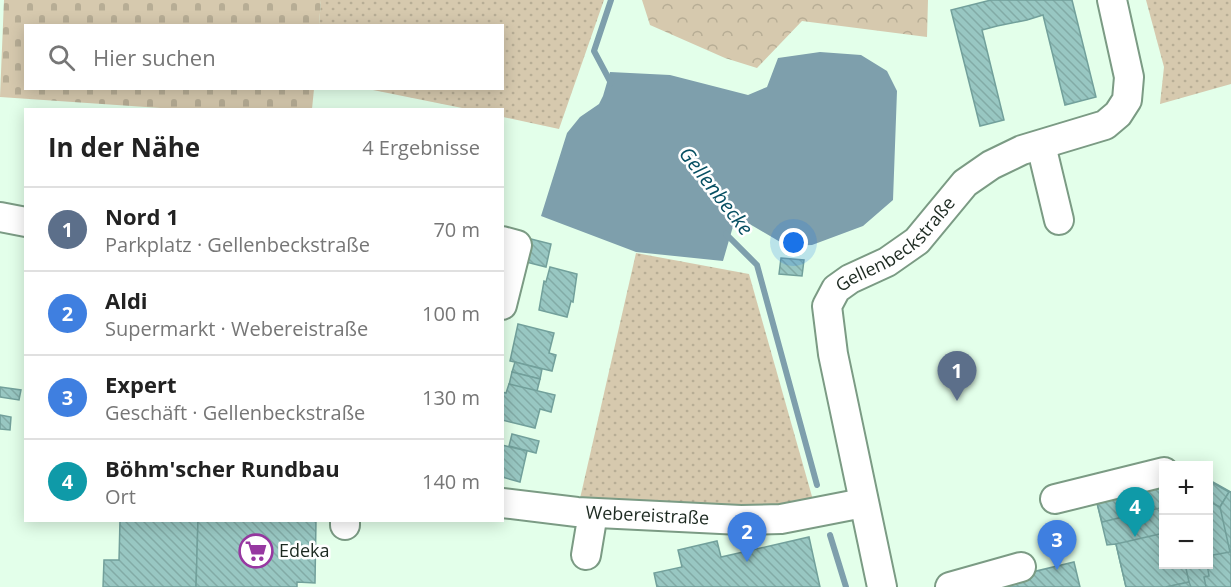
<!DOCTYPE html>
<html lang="de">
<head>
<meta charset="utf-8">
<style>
	:root { --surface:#fff; --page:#f2f2f2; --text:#222; --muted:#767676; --line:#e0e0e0; --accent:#9738a1 }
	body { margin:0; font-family:"Open Sans",sans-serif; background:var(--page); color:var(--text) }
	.controls { position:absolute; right:18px; bottom:18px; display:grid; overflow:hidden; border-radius:0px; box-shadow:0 3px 15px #0003 }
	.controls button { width:54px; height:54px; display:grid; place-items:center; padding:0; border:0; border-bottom:2px solid var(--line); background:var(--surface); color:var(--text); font:30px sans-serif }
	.you { position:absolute; left:794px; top:243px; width:21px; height:21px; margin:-15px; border:4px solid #fff; border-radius:50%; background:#1a73e8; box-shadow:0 0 0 9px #1a73e833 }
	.badge { display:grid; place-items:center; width:39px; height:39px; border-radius:50%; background:var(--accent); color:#fff; font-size:20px; font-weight:700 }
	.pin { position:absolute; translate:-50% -50px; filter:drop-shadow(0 2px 3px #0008) }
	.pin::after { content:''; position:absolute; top:32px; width:21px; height:18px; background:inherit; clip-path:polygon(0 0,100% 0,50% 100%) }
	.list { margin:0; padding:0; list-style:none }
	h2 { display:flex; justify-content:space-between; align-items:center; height:78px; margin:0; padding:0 24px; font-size:26px }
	h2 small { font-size:20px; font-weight:400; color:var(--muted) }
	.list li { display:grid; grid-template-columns:39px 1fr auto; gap:18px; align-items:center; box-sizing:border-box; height:84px; padding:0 24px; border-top:2px solid var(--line) }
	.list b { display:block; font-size:22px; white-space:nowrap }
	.list p { margin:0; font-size:20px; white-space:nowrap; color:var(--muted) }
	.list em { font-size:20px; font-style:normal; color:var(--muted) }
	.icon { flex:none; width:33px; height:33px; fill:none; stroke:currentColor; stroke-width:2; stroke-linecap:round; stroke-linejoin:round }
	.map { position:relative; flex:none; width:1231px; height:587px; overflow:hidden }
	.search { position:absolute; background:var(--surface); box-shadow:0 3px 15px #0003; left:24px; top:24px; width:480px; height:66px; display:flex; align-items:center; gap:15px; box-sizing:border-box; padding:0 21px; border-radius:0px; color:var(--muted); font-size:22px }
	.panel { position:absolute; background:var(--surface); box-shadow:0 3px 15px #0003; left:24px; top:108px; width:480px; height:414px; border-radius:0px }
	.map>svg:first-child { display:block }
</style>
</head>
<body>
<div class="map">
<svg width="1231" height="587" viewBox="0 0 1231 587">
	<defs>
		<pattern id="grass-dots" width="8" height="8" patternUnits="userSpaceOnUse" patternTransform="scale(1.5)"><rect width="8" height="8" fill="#d6c9ae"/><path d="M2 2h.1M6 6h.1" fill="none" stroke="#b7ad95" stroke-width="1.8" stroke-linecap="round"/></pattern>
		<pattern id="forest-crowns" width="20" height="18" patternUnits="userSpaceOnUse" patternTransform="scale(1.5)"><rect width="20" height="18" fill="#d6c9ae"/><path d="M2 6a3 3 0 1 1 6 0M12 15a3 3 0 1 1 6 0" fill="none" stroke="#b7ad95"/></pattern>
		<pattern id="cemetery-stones" width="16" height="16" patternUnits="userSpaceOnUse" patternTransform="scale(1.5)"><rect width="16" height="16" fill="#d6c9ae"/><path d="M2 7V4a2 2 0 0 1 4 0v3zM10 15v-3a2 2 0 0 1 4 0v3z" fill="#b7ad95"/></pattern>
		<pattern id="building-back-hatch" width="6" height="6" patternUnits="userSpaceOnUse" patternTransform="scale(1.5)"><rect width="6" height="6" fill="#98c7c2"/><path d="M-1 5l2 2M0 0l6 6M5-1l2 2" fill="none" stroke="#82aba6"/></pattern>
	</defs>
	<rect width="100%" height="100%" fill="#e3ffea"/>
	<g fill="url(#grass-dots)">
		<polygon points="321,0 604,0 559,129 503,117 502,110 467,109 368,89 502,88 502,26 319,25"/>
		<polygon points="1146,0 1231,0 1231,84 1160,104 1164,67"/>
		<polygon points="636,253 749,274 813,500 772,515 579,503"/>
	</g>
	<polygon fill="url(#forest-crowns)" points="642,0 928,0 927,37 802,21 757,68 725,58 650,25"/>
	<polygon fill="url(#cemetery-stones)" points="4,0 321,0 319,25 26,26 26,88 314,89 312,109 175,109 0,97"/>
	<polygon fill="#7e9fac" points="820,52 861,55 887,71 897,91 893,200 863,226 812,245 787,246 736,216 723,261 636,252 541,216 567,133 580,117 599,104 603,96 610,72 670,75 748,95 767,87 778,58"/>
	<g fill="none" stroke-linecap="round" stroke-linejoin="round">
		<g stroke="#7e9fac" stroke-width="6">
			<polyline points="611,0 594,51 611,83"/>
			<polyline points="726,234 757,265 817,485"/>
			<polyline points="830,535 846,587"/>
		</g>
	</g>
	<g fill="url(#building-back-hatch)" stroke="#72a09b" stroke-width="1.5">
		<polygon points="991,0 1072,0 1096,97 1065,105 1043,15 1027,20 997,26 982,30 1004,120 980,126 951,10"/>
		<polygon points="531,239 551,244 546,267 526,262"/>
		<polygon points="781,258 804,260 802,276 779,274"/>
		<polygon points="550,267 577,274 573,302 571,301 567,317 539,310 544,281 546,282"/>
		<polygon points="518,324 554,333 549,353 556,355 552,371 510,361"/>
		<polygon points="515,362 542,369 540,379 512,372"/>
		<polygon points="512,372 540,379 537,391 509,385"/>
		<polygon points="509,384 555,395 551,412 540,409 535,428 502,420 502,392 506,393"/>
		<polygon points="0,387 21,390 19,400 0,397"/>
		<polygon points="0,415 11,417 10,430 0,429"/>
		<polygon points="512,434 539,441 536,453 509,446"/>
		<polygon points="502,445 527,451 520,482 502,477"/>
		<polygon points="1211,481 1231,492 1231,587 1126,587 1116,544 1107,545 1097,503 1164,486 1164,564 1208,564 1208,482"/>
		<polygon points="1213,483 1229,492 1220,507 1208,501 1208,490"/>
		<polygon points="1164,486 1164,507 1102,522 1097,503"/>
		<polygon points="1229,492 1231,492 1231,587 1206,587 1204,577 1209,576 1207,564 1208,564 1208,556 1230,552 1220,507"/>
		<polygon points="120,520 198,520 196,587 103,587 104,560 119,560"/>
		<polygon points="198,520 316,520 315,583 297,582 297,587 196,587"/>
		<polygon points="1164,533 1164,564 1185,564 1189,582 1166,587 1126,587 1116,544"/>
		<polygon points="809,537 820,587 657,587 654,573 682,567 678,550 717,541 721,557"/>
		<polygon points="1074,562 1080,587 989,587 1003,579"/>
		<polygon points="1189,582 1191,587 1166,587"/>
	</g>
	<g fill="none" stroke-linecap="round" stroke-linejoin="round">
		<defs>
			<g id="minor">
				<polyline points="1041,145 1059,220"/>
				<polyline points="0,217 26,222"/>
				<polyline points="502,241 517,245 502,305"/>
				<polyline points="1055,499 1164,472"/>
				<path id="s1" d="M502 503 577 512 741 520 781 519 863 503"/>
				<polyline points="345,520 345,525"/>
				<polyline points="586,555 593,513"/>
				<path id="s2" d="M882 587 833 354 827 306 836 289 850 279 887 262 917 241 965 183 991 165 1022 150 1105 125 1118 114 1127 100 1129 77 1112 0"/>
				<polyline points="950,587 1021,567"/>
			</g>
		</defs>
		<use href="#minor" stroke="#7b9b84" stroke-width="32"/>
		<use href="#minor" stroke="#fff" stroke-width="28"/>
	</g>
	<defs>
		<symbol id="supermarket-ring" viewBox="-11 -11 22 22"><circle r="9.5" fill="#fff" stroke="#9738a1" stroke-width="1.5"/><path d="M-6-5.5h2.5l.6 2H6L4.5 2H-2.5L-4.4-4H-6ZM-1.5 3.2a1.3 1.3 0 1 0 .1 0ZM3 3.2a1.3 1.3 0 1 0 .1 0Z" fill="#9738a1"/></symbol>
	</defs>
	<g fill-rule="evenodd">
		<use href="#supermarket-ring" x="237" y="532" width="38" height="38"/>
	</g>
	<g text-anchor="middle" stroke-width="5" stroke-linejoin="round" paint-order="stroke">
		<g font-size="18" fill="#1c2920" stroke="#fff">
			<text dy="6" stroke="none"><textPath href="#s2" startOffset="381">Gellenbeckstraße</textPath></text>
			<text dy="6" stroke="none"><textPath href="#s1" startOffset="146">Webereistraße</textPath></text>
		</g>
		<g font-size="18" fill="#1c2920" stroke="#fff" text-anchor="start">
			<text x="279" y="557">Edeka</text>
		</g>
		<g font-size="20" font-style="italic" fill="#064f62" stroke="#fff">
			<text transform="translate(716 191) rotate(52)" y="7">Gellenbecke</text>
		</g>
	</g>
</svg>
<div class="controls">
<button>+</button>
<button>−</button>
</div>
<div class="you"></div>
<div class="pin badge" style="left:957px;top:401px;background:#5c6f8a">1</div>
<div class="pin badge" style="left:747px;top:562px;background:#3f7fe0">2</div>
<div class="pin badge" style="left:1057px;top:570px;background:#3f7fe0">3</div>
<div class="pin badge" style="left:1135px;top:537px;background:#0f9aa8">4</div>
<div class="search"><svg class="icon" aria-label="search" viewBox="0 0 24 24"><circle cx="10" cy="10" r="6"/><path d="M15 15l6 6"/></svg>Hier suchen</div>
<section class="panel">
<h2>In der Nähe<small>4 Ergebnisse</small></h2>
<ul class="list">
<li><span class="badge" style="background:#5c6f8a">1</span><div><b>Nord 1</b><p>Parkplatz · Gellenbeckstraße</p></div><em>70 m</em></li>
<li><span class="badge" style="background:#3f7fe0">2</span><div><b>Aldi</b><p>Supermarkt · Webereistraße</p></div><em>100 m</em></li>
<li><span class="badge" style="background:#3f7fe0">3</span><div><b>Expert</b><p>Geschäft · Gellenbeckstraße</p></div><em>130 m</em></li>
<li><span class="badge" style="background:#0f9aa8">4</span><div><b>Böhm'scher Rundbau</b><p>Ort</p></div><em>140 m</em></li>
</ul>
</section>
</div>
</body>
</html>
